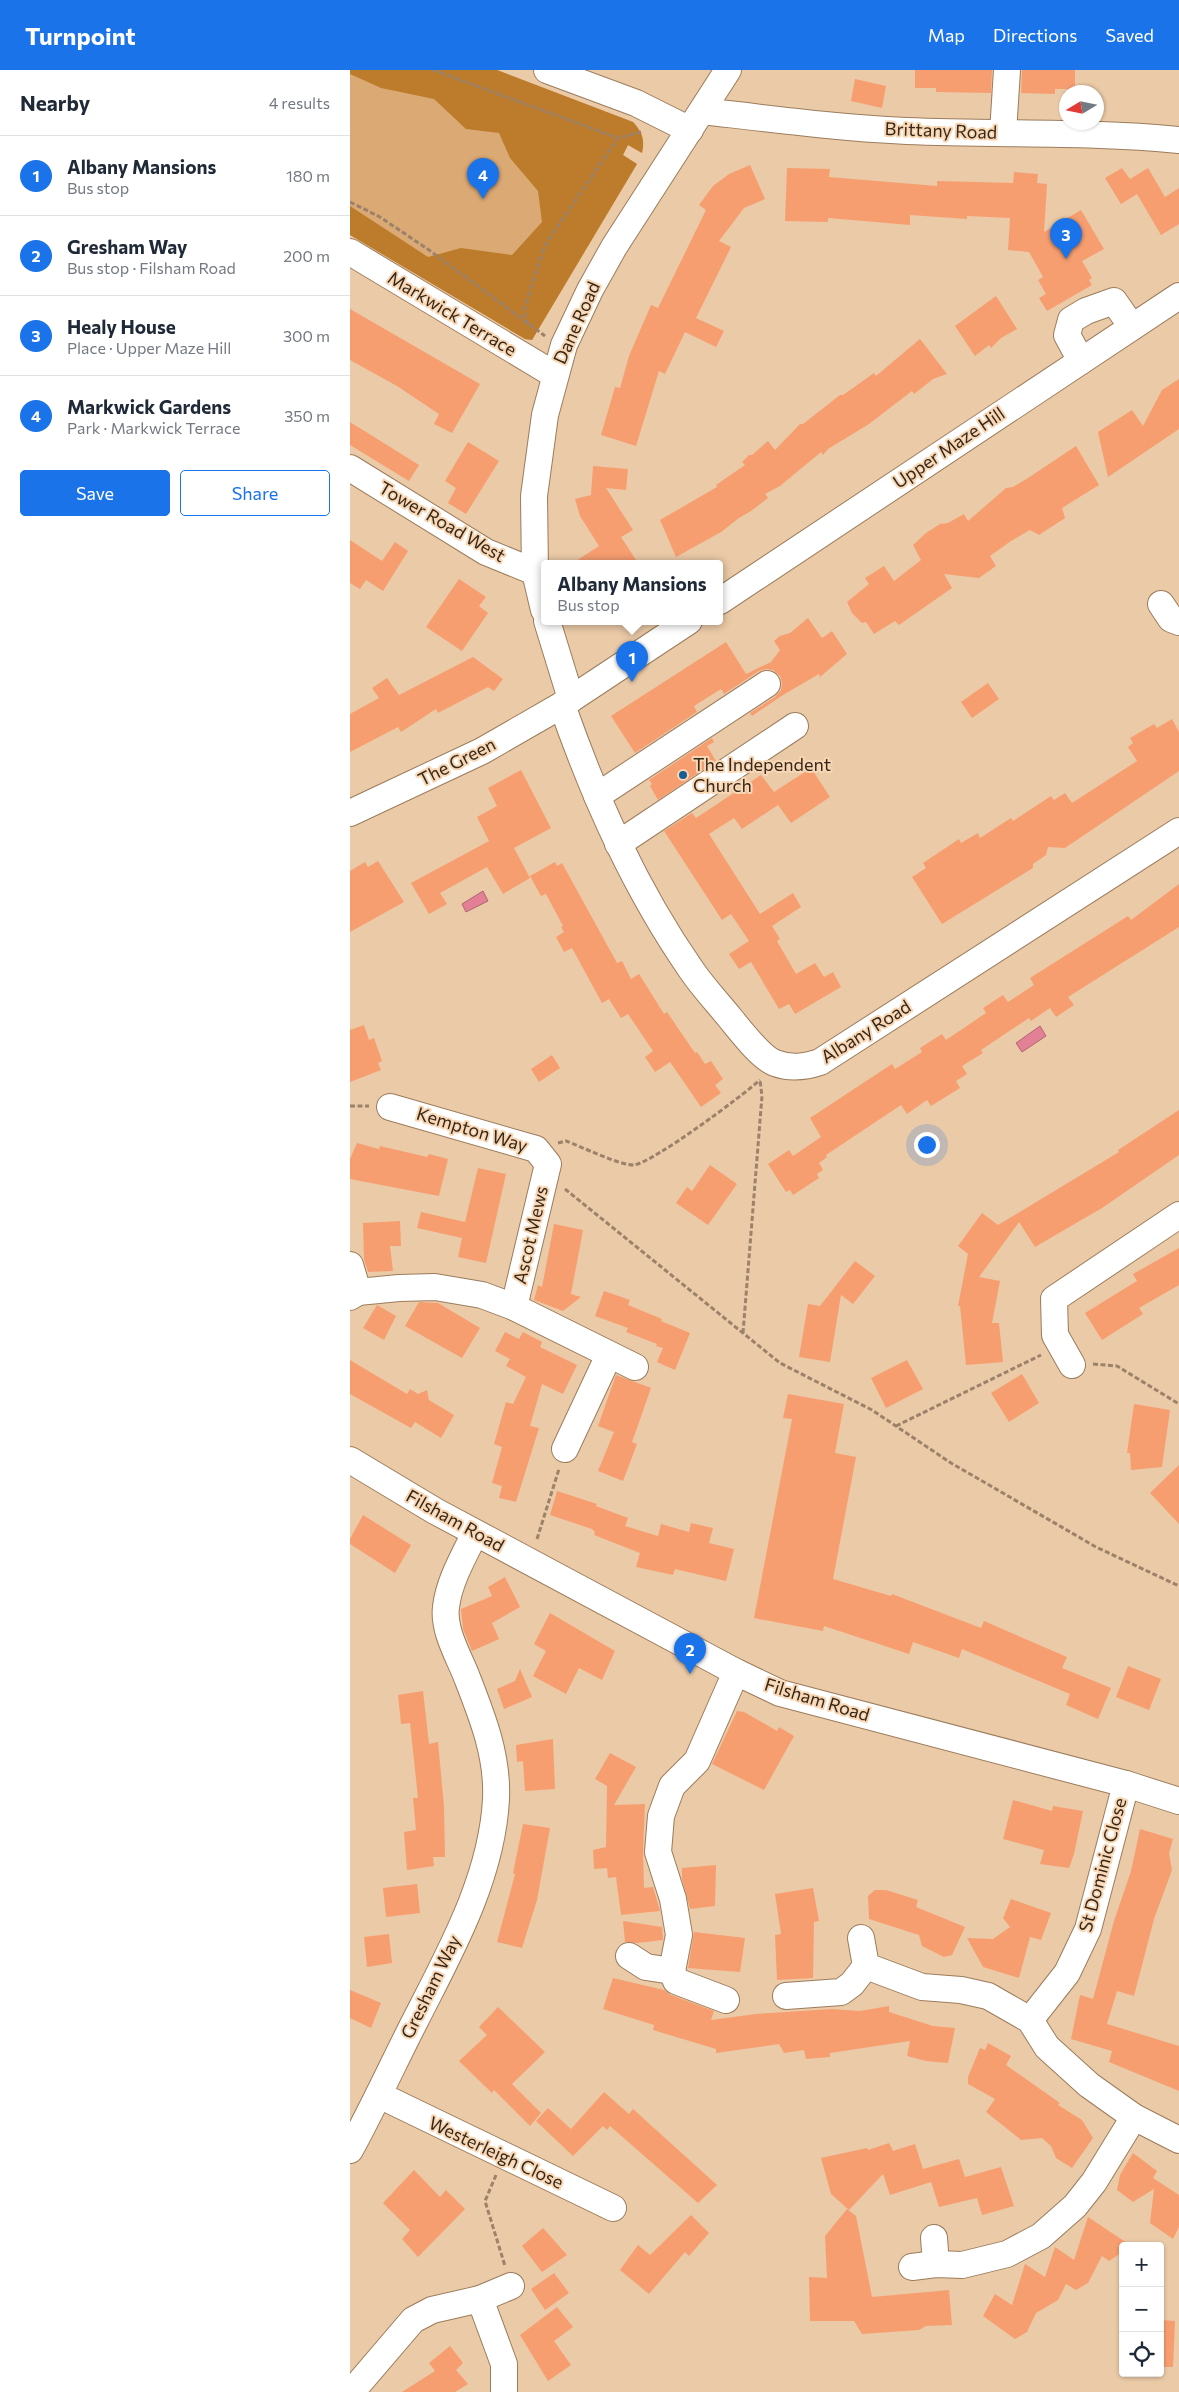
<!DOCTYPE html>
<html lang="en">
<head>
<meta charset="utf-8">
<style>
	:root { --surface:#fff; --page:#f6f6f7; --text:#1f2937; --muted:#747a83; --line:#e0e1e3; --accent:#1a73e8 }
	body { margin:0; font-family:Commissioner,sans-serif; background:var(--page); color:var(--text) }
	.controls { position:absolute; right:15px; bottom:15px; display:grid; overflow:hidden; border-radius:5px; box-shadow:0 1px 4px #0004 }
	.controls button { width:45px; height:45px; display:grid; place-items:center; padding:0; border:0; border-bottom:1px solid var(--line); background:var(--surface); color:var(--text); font:25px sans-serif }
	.compass { position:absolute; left:709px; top:15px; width:45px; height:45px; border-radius:50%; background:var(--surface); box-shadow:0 1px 4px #0004; rotate:260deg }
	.you { position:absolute; left:576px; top:1074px; width:18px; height:18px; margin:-12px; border:4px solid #fff; border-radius:50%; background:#1a73e8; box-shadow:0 0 0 8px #1a73e833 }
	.badge { display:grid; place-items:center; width:32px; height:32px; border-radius:50%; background:var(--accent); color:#fff; font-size:16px; font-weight:700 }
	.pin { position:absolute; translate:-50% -41px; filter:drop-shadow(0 1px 2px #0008) }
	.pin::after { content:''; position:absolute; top:26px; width:18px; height:15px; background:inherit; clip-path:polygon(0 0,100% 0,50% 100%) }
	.popup { position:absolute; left:191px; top:490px; width:182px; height:65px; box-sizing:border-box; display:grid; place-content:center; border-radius:5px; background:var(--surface); filter:drop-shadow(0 1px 4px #0005); font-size:16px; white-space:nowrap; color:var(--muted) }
	.popup b { font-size:19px; color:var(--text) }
	.popup::after { content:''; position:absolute; left:50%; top:100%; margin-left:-10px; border:10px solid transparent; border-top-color:var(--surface) }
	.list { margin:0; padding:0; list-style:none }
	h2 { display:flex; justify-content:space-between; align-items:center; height:65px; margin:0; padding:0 20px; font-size:21px }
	h2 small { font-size:16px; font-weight:400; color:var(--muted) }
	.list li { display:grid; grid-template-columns:32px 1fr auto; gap:15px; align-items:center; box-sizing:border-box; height:80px; padding:0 20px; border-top:1px solid var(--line) }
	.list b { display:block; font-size:19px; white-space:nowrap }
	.list p { margin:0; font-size:16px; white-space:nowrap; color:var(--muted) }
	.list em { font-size:16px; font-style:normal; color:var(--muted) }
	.actions { display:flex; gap:10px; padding:15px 20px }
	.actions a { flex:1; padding:11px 0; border:1px solid var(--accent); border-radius:5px; text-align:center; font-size:18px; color:var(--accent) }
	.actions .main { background:var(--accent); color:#fff }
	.icon { flex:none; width:28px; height:28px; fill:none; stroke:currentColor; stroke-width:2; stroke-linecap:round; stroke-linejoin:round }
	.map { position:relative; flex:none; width:829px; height:2322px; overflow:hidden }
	header { display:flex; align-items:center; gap:30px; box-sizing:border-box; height:70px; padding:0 25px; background:var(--accent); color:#fff }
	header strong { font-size:24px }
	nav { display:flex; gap:28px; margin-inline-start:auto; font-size:18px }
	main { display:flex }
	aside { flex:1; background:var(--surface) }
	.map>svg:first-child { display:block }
</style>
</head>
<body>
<header>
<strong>Turnpoint</strong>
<nav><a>Map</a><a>Directions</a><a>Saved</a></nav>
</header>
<main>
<aside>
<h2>Nearby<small>4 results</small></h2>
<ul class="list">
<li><span class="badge">1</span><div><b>Albany Mansions</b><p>Bus stop</p></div><em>180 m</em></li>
<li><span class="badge">2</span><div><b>Gresham Way</b><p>Bus stop · Filsham Road</p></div><em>200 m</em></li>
<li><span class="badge">3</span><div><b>Healy House</b><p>Place · Upper Maze Hill</p></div><em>300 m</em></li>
<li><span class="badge">4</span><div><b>Markwick Gardens</b><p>Park · Markwick Terrace</p></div><em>350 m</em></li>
</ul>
<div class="actions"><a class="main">Save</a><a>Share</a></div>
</aside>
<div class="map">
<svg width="829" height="2322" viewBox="0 0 829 2322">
	<rect width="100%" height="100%" fill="#ebcaa7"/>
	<path fill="#dba974" d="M0 0H147L283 52C292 62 295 69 292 83L278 75 273 85 287 94 182 270 175 269 0 165Z"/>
	<path fill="#bd7c2b" d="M0 0H147L283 52C292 62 295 69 292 83L278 75 273 85 287 94 182 270 175 269 0 165V136L78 187 111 178 162 185 192 152 188 121 160 88 149 63 116 59 84 29 31 18 0 4Z"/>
	<g fill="#e38095" stroke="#af6670">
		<polygon points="133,821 138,831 116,842 112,834"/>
		<polygon points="690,956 696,966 672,982 666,973"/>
	</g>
	<g fill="#f79e70">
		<polygon points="565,0 642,0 641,23 586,22 586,18 565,18"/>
		<polygon points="672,0 725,0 725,19 705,19 705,24 671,23"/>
		<polygon points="505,9 536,16 532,38 501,31"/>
		<polygon points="400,95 415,129 394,138 369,171 381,177 346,248 374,261 366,277 335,262 315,304 309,301 286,376 251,365 265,317 270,318 279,286 301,235 308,238 356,140 349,135 363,116 379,104"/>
		<polygon points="437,98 480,99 479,107 587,116 587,111 663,113 664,102 688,104 687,113 697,114 694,162 731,140 754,179 732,191 742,208 739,210 742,215 697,241 689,228 696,224 688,210 693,207 679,182 658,180 660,148 617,146 617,149 560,145 560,155 478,148 478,152 435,151"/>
		<polygon points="772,98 780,109 798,98 815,127 829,118 829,154 811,165 787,124 771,134 755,108"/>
		<polygon points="646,226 667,259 651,268 641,278 639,275 625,286 605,256"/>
		<polygon points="0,239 130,314 102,363 84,354 89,344 47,316 0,290"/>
		<polygon points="570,269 597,304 583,309 564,324 562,321 519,354 478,379 473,385 471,382 430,416 415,424 418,428 401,441 389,448 371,462 326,487 310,450 367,417 366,415 395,395 392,392 399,385 402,385 418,371 425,380 450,354 453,354 490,325 493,325 524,303 526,306"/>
		<polygon points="829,309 829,359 758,407 748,362 782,340 793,356 812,320"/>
		<polygon points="0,352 69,395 59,411 0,375"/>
		<polygon points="118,372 149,391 116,444 98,433 106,418 95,411"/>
		<polygon points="726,376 749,415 712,438 715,448 689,465 680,460 661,471 640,486 646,496 629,508 594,504 602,518 549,555 545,551 524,564 516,552 512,553 502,543 497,532 519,514 515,508 534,496 544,511 571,490 563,475 576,463 590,454 598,453 614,444 618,451 656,418 663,417 678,408"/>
		<polygon points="243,396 278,399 276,420 256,418 283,460 271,467 288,493 223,493 249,476 230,446 225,429 241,425"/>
		<polygon points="0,470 32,491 45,472 58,481 33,521 16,510 10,519 0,513"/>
		<polygon points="109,509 136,527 129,536 138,543 112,581 76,557"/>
		<polygon points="458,548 472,568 482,561 497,584 470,607 469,604 433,625 402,646 400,643 425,627 431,620 432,613 430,606 423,600 416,599 409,601 374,624 371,619 344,636 347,642 285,683 261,646 376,572 396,604 421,592 430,580 424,571 430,566 440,563"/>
		<polygon points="123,587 153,609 144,621 138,617 88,643 86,639 51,662 48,657 0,682 0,644 29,628 22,618 37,608 49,625"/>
		<polygon points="638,613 649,629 622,648 611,632"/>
		<polygon points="822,649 829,662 829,701 715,778 698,777 696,785 683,794 683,798 592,854 562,807 576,798 573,793 609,769 611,773 628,763 630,768 661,748 663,751 701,726 704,730 715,723 722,733 787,691 778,677 783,673 780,668 804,654 807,658"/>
		<polygon points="362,668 364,672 357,676 366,691 308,730 300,716 302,714 299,710"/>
		<polygon points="461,698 480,727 441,753 428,735 392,759 384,748 359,764 410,844 443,823 451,837 422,856 430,869 427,871 446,904 465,893 474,907 483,902 491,917 445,944 439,934 429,939 401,892 389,899 379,884 399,871 381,844 372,850 314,761 342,743 346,748 411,705 424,722"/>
		<polygon points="171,700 201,758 164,778 180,808 153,824 137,797 90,823 97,834 79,844 61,813 139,771 127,747 147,736 138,718"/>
		<polygon points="28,791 54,832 0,862 0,801 15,792 18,797"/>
		<polygon points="205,792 207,796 212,793 267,893 272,891 281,909 289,904 314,944 317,942 345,983 347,982 355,994 361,991 373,1009 365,1015 371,1023 351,1037 320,992 305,1002 295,987 303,981 278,944 271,948 259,929 252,933 222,878 214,882 206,867 214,862 211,857 213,856 196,824 191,826 180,806"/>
		<polygon points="829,814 829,857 718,927 724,935 706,947 700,938 681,951 679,948 631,980 633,983 612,996 617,1004 606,1011 610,1018 581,1036 577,1030 557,1044 551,1035 476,1085 477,1087 469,1093 473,1100 467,1104 469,1108 443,1125 440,1120 436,1122 418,1094 439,1080 443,1086 471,1067 460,1048 542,994 545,999 572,982 570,978 592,964 596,970 636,943 633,938 653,925 658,932 684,915 680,908 778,846 781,850"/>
		<polygon points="14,955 19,970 24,968 32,991 28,993 31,1000 0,1012 0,960"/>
		<polygon points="202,985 210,998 189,1012 181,999"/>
		<polygon points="829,1040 829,1085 752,1138 685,1177 669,1152 629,1207 650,1211 642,1253 649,1253 653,1292 616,1295 610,1236 608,1236 618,1184 608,1176 632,1143 648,1155 769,1082 768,1080"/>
		<polygon points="7,1073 29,1079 30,1076 77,1087 79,1084 98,1089 89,1126 0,1109 0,1089"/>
		<polygon points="360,1095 387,1114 358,1155 326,1133 337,1117 342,1121"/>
		<polygon points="128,1098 156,1104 136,1193 108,1187 112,1168 67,1158 71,1142 115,1152"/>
		<polygon points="50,1151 51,1176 40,1176 43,1201 18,1202 14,1189 13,1153"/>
		<polygon points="204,1154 233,1160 221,1224 231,1227 213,1241 184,1230 188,1215 192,1217"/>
		<polygon points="829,1178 829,1215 789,1238 793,1244 752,1270 735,1243 787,1211 783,1204"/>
		<polygon points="505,1191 525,1206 503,1234 491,1225 480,1292 449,1287 458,1234 470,1236"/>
		<polygon points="254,1221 280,1230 278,1235 312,1249 311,1251 340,1263 325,1300 307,1292 313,1278 306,1276 307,1274 276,1262 278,1258 245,1246"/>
		<polygon points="69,1232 88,1233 130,1258 112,1288 55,1256"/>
		<polygon points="27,1235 46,1246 34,1270 13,1258"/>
		<polygon points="155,1262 169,1269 173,1262 192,1272 190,1277 227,1295 213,1324 192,1314 180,1356 189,1358 166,1432 149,1428 152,1416 142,1413 152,1377 144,1374 156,1332 163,1334 176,1307 156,1296 160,1289 145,1281"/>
		<polygon points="0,1290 57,1324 60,1319 68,1324 77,1320 79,1330 104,1345 91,1368 65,1352 61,1358 0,1324"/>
		<polygon points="557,1290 573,1319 536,1338 521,1308"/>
		<polygon points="672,1304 689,1333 659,1352 641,1323"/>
		<polygon points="266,1305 301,1318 282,1372 287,1374 273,1411 248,1401 264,1362 248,1356"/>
		<polygon points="438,1324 494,1334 485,1383 506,1387 483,1509 541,1526 542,1524 631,1558 634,1551 717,1587 712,1598 761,1618 748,1649 716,1635 720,1624 612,1579 609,1588 563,1572 559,1584 474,1556 473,1561 404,1548 442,1349 433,1348"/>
		<polygon points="784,1334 820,1340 812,1397 781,1400 780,1383 777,1383"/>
		<polygon points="829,1395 829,1454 800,1423"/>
		<polygon points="207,1421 247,1434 246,1436 278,1448 275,1456 308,1466 311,1454 339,1462 341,1453 363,1458 359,1473 384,1479 376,1511 325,1499 323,1505 286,1497 290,1483 244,1465 245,1462 242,1459 200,1445"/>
		<polygon points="13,1445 61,1475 45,1503 0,1474 0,1469"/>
		<polygon points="155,1507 170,1537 142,1553 149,1569 122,1581 113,1559 111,1539 142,1526 138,1517"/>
		<polygon points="200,1543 265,1581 252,1610 229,1598 216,1624 183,1606 196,1581 184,1574"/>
		<polygon points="778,1596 811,1609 799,1640 766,1627"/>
		<polygon points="170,1599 182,1627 154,1639 147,1619 165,1611"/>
		<polygon points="73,1621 79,1674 88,1672 94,1736 95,1787 83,1787 84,1796 57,1800 54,1762 66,1760 63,1728 68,1728 60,1653 51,1654 48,1625"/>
		<polygon points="387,1641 394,1642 427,1661 429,1657 444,1666 414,1720 362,1694"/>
		<polygon points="203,1669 205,1719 175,1721 173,1691 167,1692 166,1675"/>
		<polygon points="260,1683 286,1697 264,1735 295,1734 293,1781 294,1818 303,1817 310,1841 271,1845 266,1807 258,1808 257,1798 244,1799 243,1780 256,1777 257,1716 245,1709"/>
		<polygon points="663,1730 702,1741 703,1736 733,1741 724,1784 719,1798 690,1794 694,1780 653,1769"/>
		<polygon points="173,1754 200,1758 187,1830 172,1878 147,1872 165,1804 163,1803"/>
		<polygon points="790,1759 823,1769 819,1783 822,1800 804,1849 784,1926 767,1921 757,1954 829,1976 829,2021 759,1992 762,1981 721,1969 730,1925 743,1929 764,1851 781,1801"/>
		<polygon points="366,1795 365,1836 340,1839 332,1809 332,1798"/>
		<polygon points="67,1814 70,1843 36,1847 33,1818"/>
		<polygon points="463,1818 469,1851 464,1852 463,1908 427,1910 425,1865 431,1864 425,1824"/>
		<polygon points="525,1820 536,1820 568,1830 566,1837 615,1857 602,1885 594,1887 572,1876 569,1865 519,1849 518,1826"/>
		<polygon points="661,1829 701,1843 691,1870 680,1867 669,1908 633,1897 617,1868 643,1869 660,1857 653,1848"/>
		<polygon points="273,1851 312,1857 313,1870 287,1873 275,1872"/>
		<polygon points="344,1862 395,1868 390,1902 338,1898"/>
		<polygon points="39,1864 42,1893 17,1897 14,1867"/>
		<polygon points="263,1908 314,1920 321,1925 364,1941 361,1950 406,1944 482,1939 510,1941 539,1936 539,1942 583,1956 605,1958 598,1993 576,1991 557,1986 560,1971 480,1983 480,1987 456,1989 454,1980 434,1983 429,1974 366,1983 366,1979 303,1960 304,1955 253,1939"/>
		<polygon points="0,1920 31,1933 21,1958 0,1948"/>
		<polygon points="148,1937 195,1982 162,2014 191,2043 180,2056 144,2020 142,2023 109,1991 137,1965 129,1957"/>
		<polygon points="638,1973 661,1986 656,1995 710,2033 708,2035 732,2050 743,2068 722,2098 706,2088 701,2076 692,2068 671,2070 636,2042 645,2029 618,2014 618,2007 630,1978 635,1980"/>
		<polygon points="254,2022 279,2044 283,2039 367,2115 348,2133 260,2056 257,2060 253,2056 223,2086 186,2051 198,2038 221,2059"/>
		<polygon points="539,2073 543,2081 565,2074 573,2099 609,2089 615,2107 651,2097 664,2136 632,2145 627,2128 589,2137 581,2112 540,2125 533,2104 499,2140 481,2124 471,2088 517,2078 518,2080"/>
		<polygon points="783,2083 807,2101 803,2108 829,2125 829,2157 823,2169 800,2153 804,2119 783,2132 767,2120 770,2105"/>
		<polygon points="64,2100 90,2127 96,2120 115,2139 68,2187 52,2169 60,2160 33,2133"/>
		<polygon points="497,2139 506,2146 522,2227 599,2220 602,2255 576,2256 569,2260 512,2264 504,2251 460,2251 459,2207 477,2208 475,2166"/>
		<polygon points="341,2145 359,2163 339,2186 335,2182 299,2224 270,2200 288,2175 300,2185"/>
		<polygon points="738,2147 777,2173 773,2176 771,2183 759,2191 752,2186 738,2213 726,2220 716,2214 708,2230 686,2243 677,2262 665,2269 633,2246 645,2224 662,2235 675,2194 695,2207 705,2177 724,2190"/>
		<polygon points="193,2158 217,2185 192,2202 172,2176"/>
		<polygon points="204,2203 219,2223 195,2240 181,2219"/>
		<polygon points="207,2237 223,2257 204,2271 221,2295 198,2311 170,2265"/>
		<polygon points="810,2250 825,2251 823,2297 810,2297"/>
		<polygon points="100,2276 113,2293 106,2300 118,2314 105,2322 52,2322 85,2301 79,2293"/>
	</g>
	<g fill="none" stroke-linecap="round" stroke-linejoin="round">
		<defs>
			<g id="minor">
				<polyline points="197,0 286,33 340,60"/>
				<path d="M353 41C421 49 489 58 557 61 647 65 739 61 829 70"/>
				<polyline points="653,63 657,0"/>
				<polyline points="0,182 205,305"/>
				<polyline points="731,291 717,265 721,250 736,241 764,231 782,257"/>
				<polyline points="0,398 136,482 185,502"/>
				<polyline points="370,531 829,226"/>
				<polyline points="811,534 821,549 829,552"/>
				<polyline points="194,540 185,502 184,426 195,345 214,275 240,220 264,177 378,0"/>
				<polyline points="197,551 221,629"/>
				<path d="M212 635C245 729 285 819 342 901 353 917 367 932 380 948 390 960 411 988 425 993 441 999 455 997 470 992L829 761"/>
				<polyline points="247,726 417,614"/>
				<polyline points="0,743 132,681 212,635 339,551"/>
				<polyline points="268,774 445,656"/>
				<polyline points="40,1037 186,1079 198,1094 164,1237"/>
				<polyline points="0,1195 8,1222"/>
				<polyline points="0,1227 8,1222 49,1218 85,1217 132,1225 164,1237 285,1297"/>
				<polyline points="722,1295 705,1265 704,1229 829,1145"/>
				<polyline points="215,1379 259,1285"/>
				<polyline points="0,1390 85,1441 386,1602 430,1623 776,1714 829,1731"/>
				<polyline points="511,1868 516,1896 572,1917 611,1920 638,1926 680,1950 697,1977 739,2015 784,2047 829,2070"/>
				<polyline points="279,1886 296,1897 322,1901 326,1911 376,1930"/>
				<polyline points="322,1901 329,1865 323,1829 308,1782 311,1746 322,1716 347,1691 386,1602"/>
				<polyline points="436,1926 491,1922 502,1914 516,1896"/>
				<polyline points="680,1950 717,1903 738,1859 776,1714"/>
				<polyline points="29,2025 263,2138"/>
				<path d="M0 2080C23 2038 43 1994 65 1951 100 1882 142 1808 146 1729 148 1685 132 1646 116 1605 108 1585 93 1560 96 1537 99 1511 114 1486 125 1463"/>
				<polyline points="584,2168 586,2194"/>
				<polyline points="562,2197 586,2194 612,2195 657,2184 691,2166 725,2136 744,2112 784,2047"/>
				<polyline points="130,2229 161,2216"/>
				<polyline points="4,2319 63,2250 82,2240 130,2229 154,2294 154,2322"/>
			</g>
		</defs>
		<use href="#minor" stroke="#9b7c5c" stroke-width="28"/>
		<g stroke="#9b8269" stroke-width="3" stroke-dasharray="5 2.5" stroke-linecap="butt">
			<polyline points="83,0 268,68"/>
			<polyline points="0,132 30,147 79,180 195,266"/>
			<polyline points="178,255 174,240 195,175 268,68 291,62"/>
			<polyline points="0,1036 19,1036"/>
			<path d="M208 1073 216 1071C230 1076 271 1096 284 1095 304 1092 392 1026 410 1010"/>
			<polyline points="215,1119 430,1293 522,1340 601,1393 746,1477 829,1516"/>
			<polyline points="393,1263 412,1026 410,1010"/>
			<polyline points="743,1294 767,1296 829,1334"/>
			<polyline points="546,1356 691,1285"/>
			<polyline points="187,1469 209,1399"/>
			<polyline points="146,2105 135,2131 155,2196"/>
		</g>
		<use href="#minor" stroke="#fff" stroke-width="26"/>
	</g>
	<circle fill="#1a5d92" stroke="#f9d7b4" stroke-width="2" cx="333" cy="705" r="5"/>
	<g text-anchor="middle" stroke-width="4" stroke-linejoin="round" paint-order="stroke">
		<g font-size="18" fill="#35281b" stroke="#f9d7b4">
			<text transform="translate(591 61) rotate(2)" y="6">Brittany Road</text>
			<text transform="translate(102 244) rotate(31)" y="6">Markwick Terrace</text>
			<text transform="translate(227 253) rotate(-66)" y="6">Dane Road</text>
			<text transform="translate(599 378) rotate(-34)" y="6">Upper Maze Hill</text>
			<text transform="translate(92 452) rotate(30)" y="6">Tower Road West</text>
			<text transform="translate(107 692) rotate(-27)" y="6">The Green</text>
			<text transform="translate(516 962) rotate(-32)" y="6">Albany Road</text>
			<text transform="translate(122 1060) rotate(17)" y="6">Kempton Way</text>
			<text transform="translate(181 1165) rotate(-77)" y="6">Ascot Mews</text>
			<text transform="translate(105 1451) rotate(29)" y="6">Filsham Road</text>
			<text transform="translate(467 1630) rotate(17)" y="6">Filsham Road</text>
			<text transform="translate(753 1795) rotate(-75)" y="6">St Dominic Close</text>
			<text transform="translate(81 1917) rotate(-64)" y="6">Gresham Way</text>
			<text transform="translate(146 2083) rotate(25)" y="6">Westerleigh Close</text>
		</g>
		<g font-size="18" fill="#35281b" stroke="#f9d7b4" text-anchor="start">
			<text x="343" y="701">The Independent<tspan x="343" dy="21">Church</tspan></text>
		</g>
	</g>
</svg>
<div class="controls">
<button>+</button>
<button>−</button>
<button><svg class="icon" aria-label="locate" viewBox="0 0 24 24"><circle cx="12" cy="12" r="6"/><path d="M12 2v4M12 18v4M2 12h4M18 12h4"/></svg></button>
</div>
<svg class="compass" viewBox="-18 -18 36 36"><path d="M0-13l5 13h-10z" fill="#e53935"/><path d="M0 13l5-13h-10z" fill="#747a83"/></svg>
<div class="you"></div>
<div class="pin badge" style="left:282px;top:612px">1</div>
<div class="popup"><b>Albany Mansions</b>Bus stop</div>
<div class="pin badge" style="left:340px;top:1604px">2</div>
<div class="pin badge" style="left:716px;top:189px">3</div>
<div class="pin badge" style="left:133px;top:129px">4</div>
</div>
</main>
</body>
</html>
